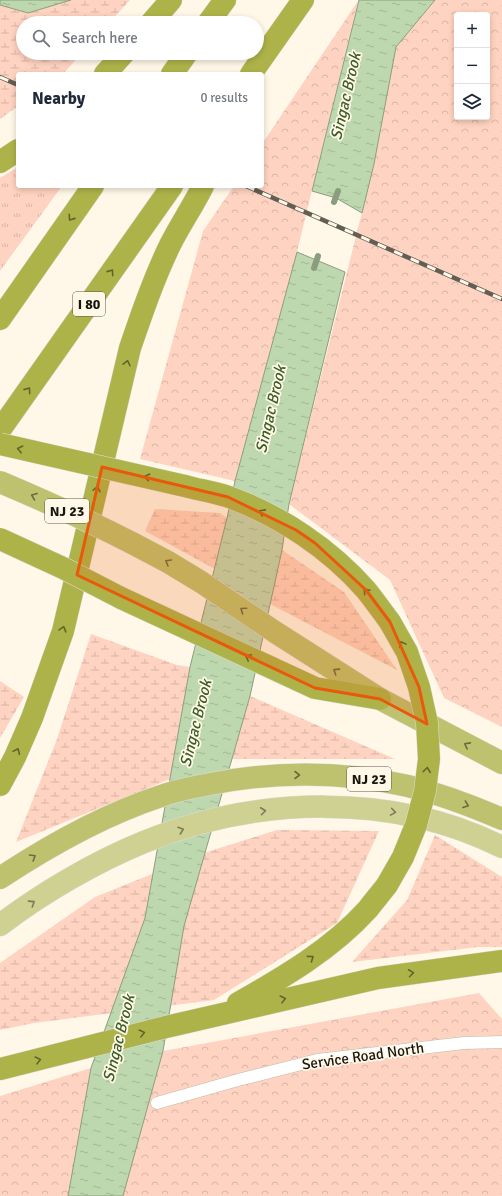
<!DOCTYPE html>
<html lang="en">
<head>
<meta charset="utf-8">
<style>
	:root { --surface:#fff; --page:#f6f6f7; --text:#1f2937; --muted:#747a83; --line:#e0e1e3 }
	body { margin:0; font-family:Signika,sans-serif; background:var(--page); color:var(--text) }
	.controls { position:absolute; right:12px; top:12px; display:grid; overflow:hidden; border-radius:4px; box-shadow:0 2px 6px #0003 }
	.controls button { width:36px; height:36px; display:grid; place-items:center; padding:0; border:0; border-bottom:1px solid var(--line); background:var(--surface); color:var(--text); font:20px sans-serif }
	.list { margin:0; padding:0; list-style:none }
	h2 { display:flex; justify-content:space-between; align-items:center; height:52px; margin:0; padding:0 16px; font-size:17px }
	h2 small { font-size:13px; font-weight:400; color:var(--muted) }
	.icon { flex:none; width:22px; height:22px; fill:none; stroke:currentColor; stroke-width:2; stroke-linecap:round; stroke-linejoin:round }
	.map { position:relative; flex:none; width:502px; height:1196px; overflow:hidden }
	.search { position:absolute; background:var(--surface); box-shadow:0 2px 6px #0003; left:16px; top:16px; width:248px; height:44px; display:flex; align-items:center; gap:10px; box-sizing:border-box; padding:0 14px; border-radius:22px; color:var(--muted); font-size:15px }
	.panel { position:absolute; background:var(--surface); box-shadow:0 2px 6px #0003; left:16px; top:72px; width:248px; height:116px; border-radius:4px }
	.map>svg:first-child { display:block }
</style>
</head>
<body>
<div class="map">
<svg width="502" height="1196" viewBox="0 0 502 1196">
	<defs>
		<pattern id="grass-tufts" width="24" height="20" patternUnits="userSpaceOnUse"><rect width="24" height="20" fill="#ffd3c1"/><path d="M3 7l-1-3M5 7V3M7 7l1-3M15 17l-1-3M17 17v-4M19 17l1-3" fill="none" stroke="#dab4a5"/></pattern>
		<pattern id="forest-crowns" width="20" height="18" patternUnits="userSpaceOnUse"><rect width="20" height="18" fill="#ffd3c1"/><path d="M2 6a3 3 0 1 1 6 0M12 15a3 3 0 1 1 6 0" fill="none" stroke="#dab4a5"/></pattern>
		<pattern id="wetland-marsh" width="20" height="14" patternUnits="userSpaceOnUse"><rect width="20" height="14" fill="#ffd3c1"/><path d="M1 5h8M5 5V1M11 12h8M15 12V8" fill="none" stroke="#dab4a5"/></pattern>
		<pattern id="water-ripples" width="26" height="14" patternUnits="userSpaceOnUse"><rect width="26" height="14" fill="#bdd7af"/><path d="M2 4q2-2 4 0t4 0M15 11q2-2 4 0t4 0" fill="none" stroke="#a2b895"/></pattern>
	</defs>
	<rect width="100%" height="100%" fill="#fff8e8"/>
	<polygon fill="url(#grass-tufts)" points="18,167 18,186 62,186 0,271 0,178"/>
	<g fill="url(#forest-crowns)" fill-rule="evenodd">
		<path d="M435 0H502V727L444 698 390 580 289 504 374 164 396 47ZM457 15H487V117H457Z"/>
		<polygon points="358,1 297,252 235,481 140,459 203,231 234,186 262,186 262,144"/>
		<polygon points="479,993 502,1019 502,1196 0,1196 0,1096 91,1068 163,1051"/>
	</g>
	<g fill="url(#wetland-marsh)">
		<polygon points="71,0 130,0 109,23 23,23 23,53 82,53 63,74 18,74 18,106 0,119 0,5 28,13"/>
		<polygon points="155,509 220,513 227,518 215,569 145,531"/>
		<polygon points="282,550 344,592 397,670 270,604"/>
		<polygon points="91,634 177,665 190,667 170,779 16,842 57,739"/>
		<polygon points="0,681 24,697 0,738"/>
		<polygon points="250,696 395,759 231,759"/>
		<polygon points="277,830 379,831 337,923 214,1000 34,1023 0,1030 0,963 95,897 204,853"/>
		<polygon points="435,835 502,877 502,947 478,947 352,962 407,900"/>
	</g>
	<g fill="url(#water-ripples)" stroke="#8c9d7f">
		<polygon points="0,0 71,0 28,13 0,5"/>
		<polygon points="359,0 435,0 396,47 374,164 362,213 336,198 312,191"/>
		<polygon points="297,252 345,272 289,504 282,550 250,696 184,926 163,1051 123,1196 68,1196 91,1068 145,918 190,667 227,518 235,481"/>
	</g>
	<g fill="none" stroke-linecap="round" stroke-linejoin="round">
		<g stroke="#8c9d7f" stroke-width="6">
			<polyline points="334,202 338,191"/>
			<polyline points="314,268 318,256"/>
		</g>
		<defs>
			<polyline id="service" points="157,1103 238,1080 317,1060 464,1043 502,1042"/>
			<path id="primary" d="M0 925C42 893 95 862 144 842 256 796 393 792 502 847"/>
			<g id="trunk">
				<polyline points="132,543 168,562 201,582 275,632 380,699 502,763"/>
				<path d="M0 878C50 845 103 815 161 796 177 790 194 787 210 784 276 771 343 771 408 786 440 794 472 806 502 819"/>
			</g>
			<g id="motorway">
				<polyline points="151,23 171,0"/>
				<polyline points="208,23 225,0"/>
				<polyline points="105,74 124,53"/>
				<polyline points="172,74 187,53"/>
				<polyline points="251,74 303,0"/>
				<polyline points="0,162 18,150"/>
				<polyline points="0,319 93,186"/>
				<polyline points="0,430 172,186"/>
				<path d="M185 486C199 490 215 492 229 497 281 516 330 549 366 590 374 600 382 611 390 622"/>
				<polyline points="121,598 315,688 380,699"/>
				<path d="M0 785 15 757 32 718 63 631 130 348C142 313 154 278 170 245 180 225 193 206 203 186"/>
				<path d="M238 1003C284 977 332 949 368 909 374 901 381 893 387 885"/>
				<polyline points="0,1069 166,1027 378,978 502,961"/>
			</g>
		</defs>
		<use href="#service" stroke="#c2baa6" stroke-width="13"/>
		<use href="#primary" stroke="#dfdedd" stroke-width="23"/>
		<use href="#trunk" stroke="#dfdedd" stroke-width="23"/>
		<use href="#motorway" stroke="#dfdedd" stroke-width="23"/>
		<use href="#service" stroke="#fff" stroke-width="12"/>
		<use href="#primary" stroke="#ced192" stroke-width="22"/>
		<use href="#trunk" stroke="#bec26e" stroke-width="22"/>
		<use href="#motorway" stroke="#aeb349" stroke-width="22"/>
		<defs>
			<g id="rail">
				<polyline points="0,77 18,85"/>
				<polyline points="246,186 502,299"/>
			</g>
		</defs>
		<use href="#rail" stroke="#635e54" stroke-width="4.5"/>
		<use href="#rail" stroke="#fff8e8" stroke-width="3" stroke-dasharray="9" stroke-linecap="butt"/>
		<defs>
			<path id="trunk-bridge" d="M0 482C45 501 89 521 132 543"/>
			<g id="motorway-bridge">
				<polyline points="0,444 185,486"/>
				<polyline points="0,539 63,568 121,598"/>
				<polyline points="387,885 403,857 416,825 425,791 429,759 427,723 419,687 407,652 390,622"/>
			</g>
		</defs>
		<use href="#trunk-bridge" stroke="#dfdedd" stroke-width="23" stroke-linecap="butt"/>
		<use href="#motorway-bridge" stroke="#dfdedd" stroke-width="23" stroke-linecap="butt"/>
		<use href="#trunk-bridge" stroke="#bec26e" stroke-width="22"/>
		<use href="#motorway-bridge" stroke="#aeb349" stroke-width="22"/>
	</g>
	<defs><path id="oneway-chevron" d="M-2-3.5L2.5 0L-2 3.5" fill="none" stroke-width="1.6" stroke-linecap="round" stroke-linejoin="round"/></defs>
	<g stroke="#63642c">
		<use href="#oneway-chevron" transform="translate(71 218) rotate(125)"/>
		<use href="#oneway-chevron" transform="translate(111 272) rotate(-55)"/>
		<use href="#oneway-chevron" transform="translate(127 363) rotate(-77)"/>
		<use href="#oneway-chevron" transform="translate(28 390) rotate(-55)"/>
		<use href="#oneway-chevron" transform="translate(20 449) rotate(-167)"/>
		<use href="#oneway-chevron" transform="translate(147 477) rotate(-167)"/>
		<use href="#oneway-chevron" transform="translate(97 489) rotate(-77)"/>
		<use href="#oneway-chevron" transform="translate(262 512) rotate(-152)"/>
		<use href="#oneway-chevron" transform="translate(366 591) rotate(-131)"/>
		<use href="#oneway-chevron" transform="translate(63 629) rotate(-74)"/>
		<use href="#oneway-chevron" transform="translate(402 644) rotate(-118)"/>
		<use href="#oneway-chevron" transform="translate(248 657) rotate(-155)"/>
		<use href="#oneway-chevron" transform="translate(17 751) rotate(-66)"/>
		<use href="#oneway-chevron" transform="translate(427 770) rotate(-83)"/>
		<use href="#oneway-chevron" transform="translate(311 958) rotate(-36)"/>
		<use href="#oneway-chevron" transform="translate(411 973) rotate(-8)"/>
		<use href="#oneway-chevron" transform="translate(283 999) rotate(-14)"/>
		<use href="#oneway-chevron" transform="translate(142 1033) rotate(-14)"/>
		<use href="#oneway-chevron" transform="translate(38 1060) rotate(-14)"/>
	</g>
	<g stroke="#6b6c3e">
		<use href="#oneway-chevron" transform="translate(34 496) rotate(-158)"/>
		<use href="#oneway-chevron" transform="translate(168 562) rotate(-150)"/>
		<use href="#oneway-chevron" transform="translate(243 610) rotate(-145)"/>
		<use href="#oneway-chevron" transform="translate(336 671) rotate(-147)"/>
		<use href="#oneway-chevron" transform="translate(467 745) rotate(-152)"/>
		<use href="#oneway-chevron" transform="translate(297 775)"/>
		<use href="#oneway-chevron" transform="translate(466 805) rotate(20)"/>
		<use href="#oneway-chevron" transform="translate(33 857) rotate(-31)"/>
	</g>
	<g stroke="#7c7c57">
		<use href="#oneway-chevron" transform="translate(263 811) rotate(-7)"/>
		<use href="#oneway-chevron" transform="translate(393 812) rotate(9)"/>
		<use href="#oneway-chevron" transform="translate(181 830) rotate(-19)"/>
		<use href="#oneway-chevron" transform="translate(32 903) rotate(-33)"/>
	</g>
	<path fill="#e8590c" fill-opacity="0.2" stroke="#e8590c" stroke-width="3" stroke-linejoin="round" d="M102 467 228 497 296 530 315 543 366 590 390 622 419 687 427 724 380 699 315 688 77 575Z"/>
	<g text-anchor="middle" stroke-width="3.5" stroke-linejoin="round" paint-order="stroke">
		<g fill="#fff8e8" stroke="#5d594f" stroke-width="1">
			<rect x="73" y="292" width="32" height="24" rx="3"/>
			<rect x="45" y="499" width="44" height="24" rx="3"/>
			<rect x="347" y="767" width="44" height="24" rx="3"/>
		</g>
		<g font-size="14" font-weight="bold" fill="#18150e">
			<text x="89" y="309">I 80</text>
			<text x="67" y="516">NJ 23</text>
			<text x="369" y="784">NJ 23</text>
		</g>
		<g font-size="15" fill="#18150e" stroke="#fff8e8">
			<text transform="translate(363 1056) rotate(-8)" y="5">Service Road North</text>
		</g>
		<g font-size="16" font-style="italic" fill="#3d5e27" stroke="#fff8e8">
			<text transform="translate(345 96) rotate(-77)" y="6">Singac Brook</text>
			<text transform="translate(270 409) rotate(-77)" y="6">Singac Brook</text>
			<text transform="translate(195 723) rotate(-76)" y="6">Singac Brook</text>
			<text transform="translate(118 1038) rotate(-76)" y="6">Singac Brook</text>
		</g>
	</g>
</svg>
<div class="controls">
<button>+</button>
<button>−</button>
<button><svg class="icon" aria-label="layers" viewBox="0 0 24 24"><path d="M12 4l9 5-9 5-9-5zM3 14l9 5 9-5"/></svg></button>
</div>
<div class="search"><svg class="icon" aria-label="search" viewBox="0 0 24 24"><circle cx="10" cy="10" r="6"/><path d="M15 15l6 6"/></svg>Search here</div>
<section class="panel">
<h2>Nearby<small>0 results</small></h2>
<ul class="list">
</ul>
</section>
</div>
</body>
</html>
